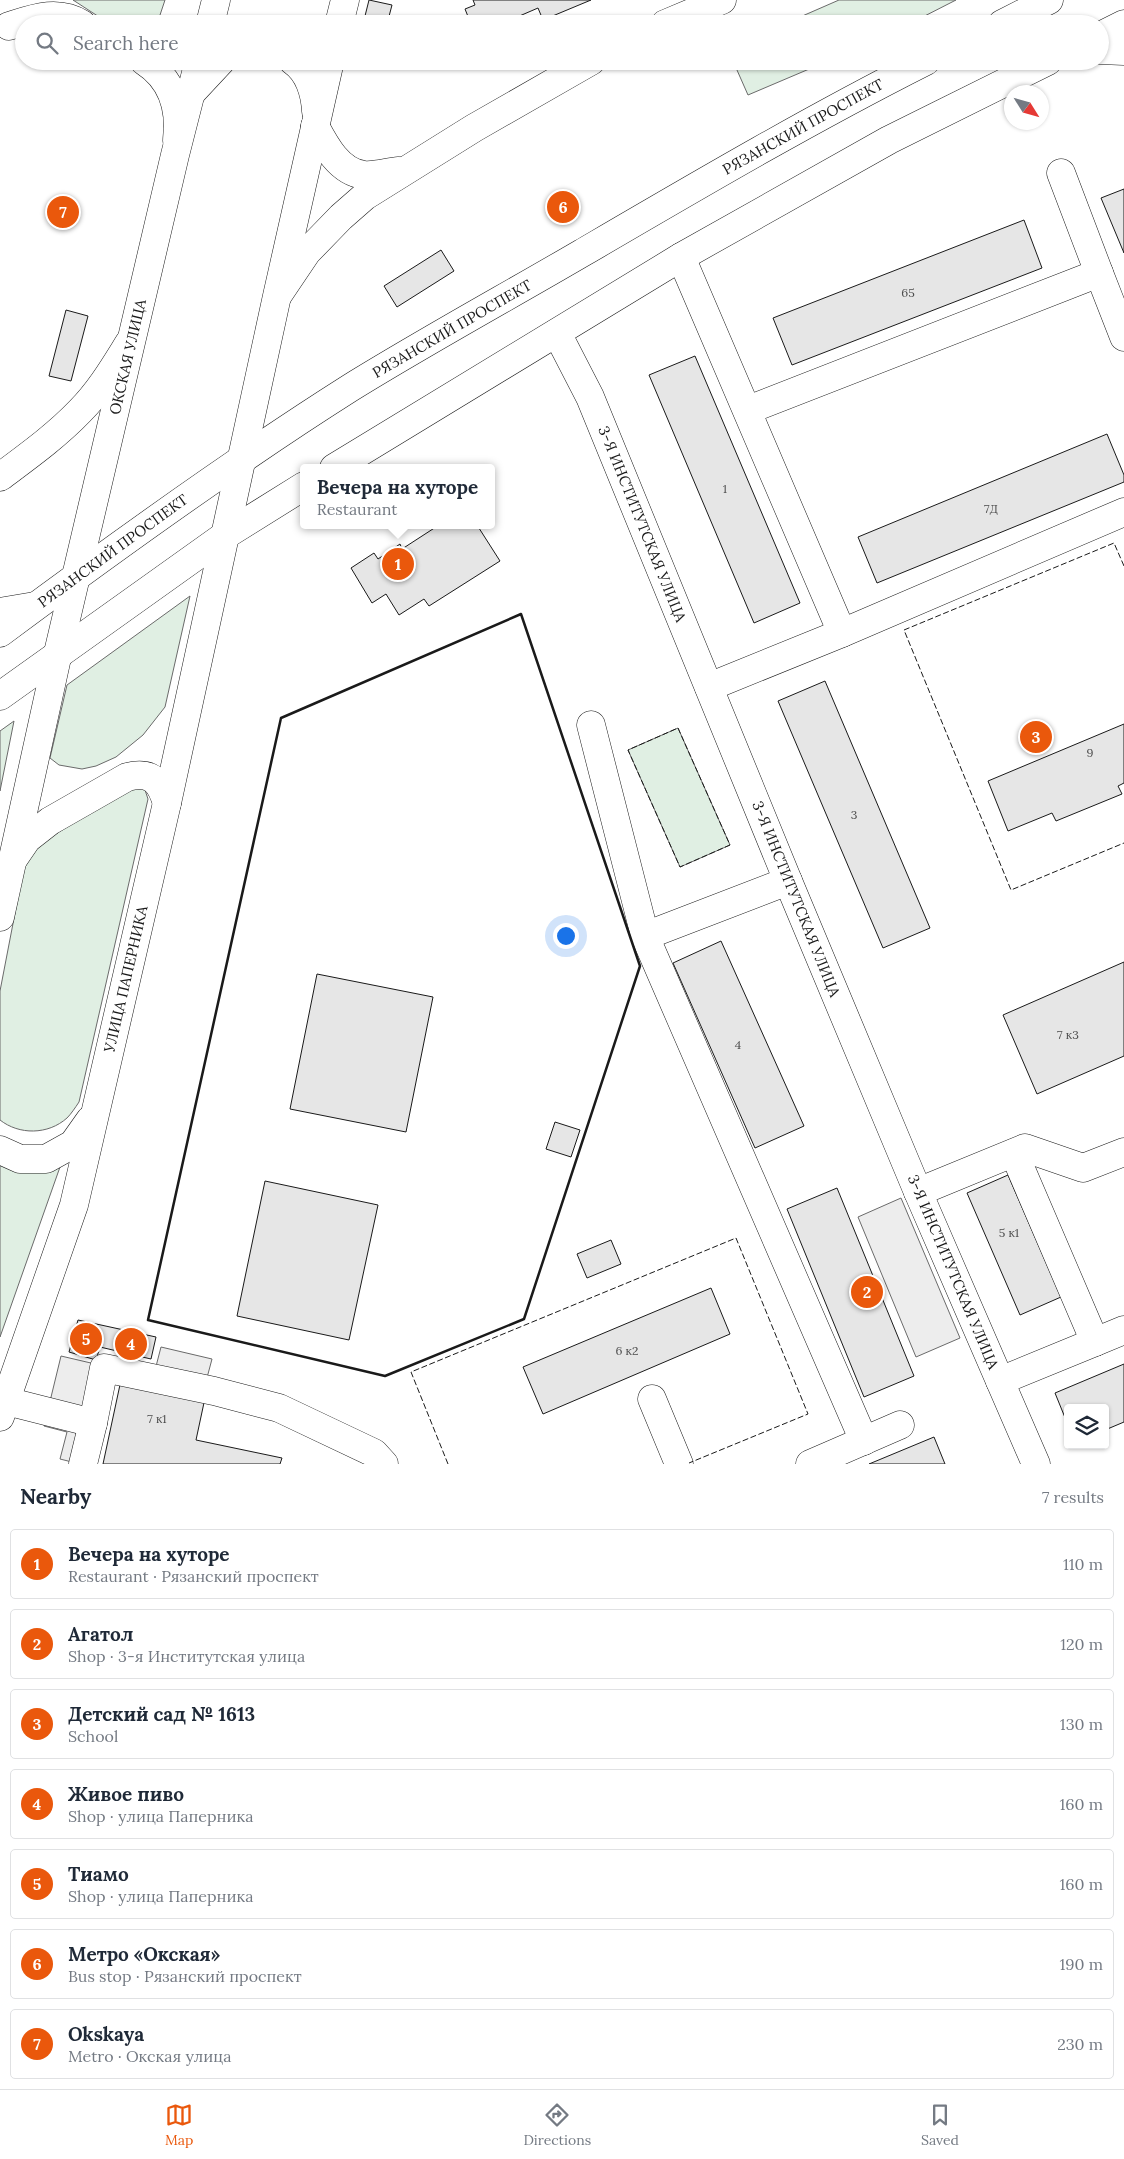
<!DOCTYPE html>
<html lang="en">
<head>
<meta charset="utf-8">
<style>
	:root { --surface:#fff; --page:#f6f6f7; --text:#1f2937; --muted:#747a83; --line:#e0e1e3; --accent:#ea580c }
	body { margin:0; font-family:Lora,serif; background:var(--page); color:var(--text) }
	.controls { position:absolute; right:15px; bottom:15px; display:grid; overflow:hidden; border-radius:5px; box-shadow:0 1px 4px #0004 }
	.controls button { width:45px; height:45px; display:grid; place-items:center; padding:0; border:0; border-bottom:1px solid var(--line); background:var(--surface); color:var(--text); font:25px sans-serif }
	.compass { position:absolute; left:1004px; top:85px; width:45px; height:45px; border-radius:50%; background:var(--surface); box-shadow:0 1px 4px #0004; rotate:127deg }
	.you { position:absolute; left:565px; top:935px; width:18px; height:18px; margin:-12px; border:4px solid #fff; border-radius:50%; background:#1a73e8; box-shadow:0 0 0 8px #1a73e833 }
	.badge { display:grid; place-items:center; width:32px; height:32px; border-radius:50%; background:var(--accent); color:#fff; font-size:16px; font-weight:700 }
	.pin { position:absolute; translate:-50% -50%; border:2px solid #fff; box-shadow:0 1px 5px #0006 }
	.popup { position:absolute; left:300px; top:464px; width:195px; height:65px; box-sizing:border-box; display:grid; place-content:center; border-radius:5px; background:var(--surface); filter:drop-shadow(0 1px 4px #0005); font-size:16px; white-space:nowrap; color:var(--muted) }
	.popup b { font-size:19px; color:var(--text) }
	.popup::after { content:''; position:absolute; left:50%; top:100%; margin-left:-10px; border:10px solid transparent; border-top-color:var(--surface) }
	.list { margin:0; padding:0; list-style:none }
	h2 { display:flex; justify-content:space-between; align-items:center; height:65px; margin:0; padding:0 20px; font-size:21px }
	h2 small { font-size:16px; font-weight:400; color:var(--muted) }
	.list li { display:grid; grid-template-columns:32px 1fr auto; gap:15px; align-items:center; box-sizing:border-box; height:70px; margin:0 10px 10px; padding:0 10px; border:1px solid var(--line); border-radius:5px }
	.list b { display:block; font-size:19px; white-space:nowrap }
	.list p { margin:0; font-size:16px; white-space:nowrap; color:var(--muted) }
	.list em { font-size:16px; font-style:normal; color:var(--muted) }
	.icon { flex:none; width:28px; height:28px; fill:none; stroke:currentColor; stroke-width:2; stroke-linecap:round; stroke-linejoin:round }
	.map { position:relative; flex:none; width:1124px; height:1464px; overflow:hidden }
	.search { position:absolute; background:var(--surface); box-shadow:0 1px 4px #0004; left:15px; right:15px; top:15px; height:55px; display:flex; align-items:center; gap:12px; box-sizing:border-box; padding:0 18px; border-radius:28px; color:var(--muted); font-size:19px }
	.sheet { height:625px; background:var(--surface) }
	nav { display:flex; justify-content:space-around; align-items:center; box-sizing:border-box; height:70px; border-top:1px solid var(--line); background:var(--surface); font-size:14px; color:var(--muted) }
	nav a { display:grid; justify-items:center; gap:2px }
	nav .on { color:var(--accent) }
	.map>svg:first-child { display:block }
</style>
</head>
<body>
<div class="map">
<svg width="1124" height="1464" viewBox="0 0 1124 1464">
	<rect width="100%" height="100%" fill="#fff"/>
	<g fill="#e0efe3" stroke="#6a6a6a">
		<polygon points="73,0 165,0 157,24 110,24"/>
		<polygon points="839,0 956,0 909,24 784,24"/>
		<polygon points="733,61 828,61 748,95"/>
		<polygon points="190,596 165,707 143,735 116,757 96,766 82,769 59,765 50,758 67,685"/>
		<polygon points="14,721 0,791 0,731"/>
		<polygon points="678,728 730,845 680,867 628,750"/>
		<path d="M132 786 144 787 148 799 79 1102C75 1108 71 1114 67 1118 48 1135 19 1135 0 1120V991L26 856 35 847Z"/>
		<polygon points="0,1162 35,1168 60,1167 0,1337"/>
	</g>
	<g fill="#ededed" stroke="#6a6a6a">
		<polygon points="901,1198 960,1338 916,1357 858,1217"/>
		<polygon points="161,1347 212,1359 204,1389 153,1378"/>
		<polygon points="61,1356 108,1367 80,1464 60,1459 67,1432 44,1426"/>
	</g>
	<g fill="#e6e6e6" stroke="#1a1a1a">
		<polygon points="369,0 392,5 387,24 363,24"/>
		<polygon points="473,0 591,0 543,20 538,8 501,24 471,24 465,9 475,5"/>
		<polygon points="354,61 378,61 376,68"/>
		<polygon points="1124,189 1124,253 1101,198"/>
		<polygon points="1024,220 1042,268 792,365 773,318"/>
		<polygon points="441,250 454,271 397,307 384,286"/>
		<polygon points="66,310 88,316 71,381 49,376"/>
		<polygon points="695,356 800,603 754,623 649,375"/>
		<polygon points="1107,434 1124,475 1124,482 877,583 858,537"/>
		<polygon points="439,525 477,525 500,561 429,606 424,599 399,615 386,594 372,603 351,568 374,553 378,559 400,544 402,549"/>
		<polygon points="825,681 930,928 883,948 778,701"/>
		<polygon points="1124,724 1124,783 1118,786 1122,794 1056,821 1052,813 1008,831 988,781"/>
		<polygon points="721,941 804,1126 755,1148 673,963"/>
		<polygon points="1124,962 1124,1056 1037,1094 1003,1015"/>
		<polygon points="317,974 433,997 406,1132 290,1109"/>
		<polygon points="555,1122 580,1130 571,1157 546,1149"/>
		<polygon points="1008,1175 1061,1297 1020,1315 967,1193"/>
		<polygon points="265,1181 378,1205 349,1340 237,1316"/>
		<polygon points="837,1188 914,1376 864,1397 787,1209"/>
		<polygon points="611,1240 621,1264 587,1278 577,1254"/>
		<polygon points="711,1288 730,1334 543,1414 523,1367"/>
		<polygon points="78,1320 156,1337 151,1359 100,1347 96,1360 69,1352"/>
		<polygon points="1124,1364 1124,1422 1105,1430 1105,1408 1068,1408 1068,1425 1055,1393"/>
		<polygon points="121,1380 205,1398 196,1440 282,1458 280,1464 103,1464"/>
		<polygon points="934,1437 945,1464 869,1464"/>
	</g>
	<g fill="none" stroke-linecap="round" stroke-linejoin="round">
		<defs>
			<g id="minor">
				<polyline points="665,24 722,0"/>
				<path d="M9 26C34 18 58 9 82 24"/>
				<polyline points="1100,50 1124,51"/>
				<path d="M144 61C172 79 181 107 177 140"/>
				<path d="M315 126C325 145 339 172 364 175 375 176 388 172 399 171"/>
				<polyline points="1061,173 1099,273"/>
				<polyline points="681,257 842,633"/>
				<polyline points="278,295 307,252 341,217 365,196 474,128 591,61"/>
				<polyline points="557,333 590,397 788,881 918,1192 1036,1464"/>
				<polyline points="748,410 1099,273 1124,337"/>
				<path d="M0 477C28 456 56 436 80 411 100 391 114 367 129 343"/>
				<polyline points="0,612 35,606"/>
				<polyline points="709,687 842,633 1124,512"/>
				<polyline points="591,725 645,936 864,1441"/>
				<polyline points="645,936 788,881"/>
				<polyline points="1014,1153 1095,1342 1124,1330"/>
				<polyline points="918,1192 1025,1148 1083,1168 1124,1152"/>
				<polyline points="1000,1381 1095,1342"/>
				<polyline points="652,1399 679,1464"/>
				<polyline points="6,1401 93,1423 104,1368 214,1391 279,1408 374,1453 384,1464"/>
				<polyline points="83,1464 93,1423"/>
				<polyline points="810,1464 900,1425"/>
			</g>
			<g id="major">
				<polyline points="210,24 216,0"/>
				<polyline points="339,24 345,0"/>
				<polyline points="1002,24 1049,0"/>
				<polyline points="1100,36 1124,24"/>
				<path d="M293 61C309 72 315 93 316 111"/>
				<polyline points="193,91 221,61"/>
				<polyline points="334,468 681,257 889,140 1048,61"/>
				<path d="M0 633C114 548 230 464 350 388 426 341 505 298 582 253 695 187 809 120 926 61"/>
				<polyline points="0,696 227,534 304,486"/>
				<path d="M14 858 27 839 50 821 127 777C152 771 160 781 167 803"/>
				<polyline points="0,917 58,653 175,155 199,61"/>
				<polyline points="0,1150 20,1159 46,1159 73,1144 90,1120"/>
				<polyline points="0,1417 74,1205 167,803 277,296 330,61"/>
			</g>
		</defs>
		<use href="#minor" stroke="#1a1a1a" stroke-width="29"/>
		<use href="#major" stroke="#1a1a1a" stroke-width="29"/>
		<use href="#minor" stroke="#fff" stroke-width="28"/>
		<use href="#major" stroke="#fff" stroke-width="28"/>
		<g stroke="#1a1a1a" stroke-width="1" stroke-dasharray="6 2.5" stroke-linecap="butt">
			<polyline points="1124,566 1114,543 904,630 1011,890 1124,843"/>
			<polygon points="678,728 730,845 680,867 628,750"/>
			<polyline points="448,1464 411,1372 736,1238 808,1414 689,1463"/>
		</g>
		<polygon stroke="#1a1a1a" stroke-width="2.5" points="521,614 640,966 524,1319 385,1376 148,1320 281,718"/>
	</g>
	<g text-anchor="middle" stroke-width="4" stroke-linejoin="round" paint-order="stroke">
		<g font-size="12" fill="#4d4d4d">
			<text x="908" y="297">65</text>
			<text x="725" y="493">1</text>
			<text x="991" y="513">7Д</text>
			<text x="1090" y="757">9</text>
			<text x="854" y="819">3</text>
			<text x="1068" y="1039">7 к3</text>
			<text x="738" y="1049">4</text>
			<text x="1009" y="1237">5 к1</text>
			<text x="627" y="1355">6 к2</text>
			<text x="157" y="1423">7 к1</text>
		</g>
		<g font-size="15" fill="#1a1a1a" stroke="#fff">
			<text transform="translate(803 127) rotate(-29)" y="5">РЯЗАНСКИЙ ПРОСПЕКТ</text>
			<text transform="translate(452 329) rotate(-30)" y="5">РЯЗАНСКИЙ ПРОСПЕКТ</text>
			<text transform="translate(128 357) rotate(-77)" y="5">ОКСКАЯ УЛИЦА</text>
			<text transform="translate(642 524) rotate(68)" y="5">3-Я ИНСТИТУТСКАЯ УЛИЦА</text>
			<text transform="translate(113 551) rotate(-36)" y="5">РЯЗАНСКИЙ ПРОСПЕКТ</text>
			<text transform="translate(796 899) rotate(68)" y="5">3-Я ИНСТИТУТСКАЯ УЛИЦА</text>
			<text transform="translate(126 979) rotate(-77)" y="5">УЛИЦА ПАПЕРНИКА</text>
			<text transform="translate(953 1272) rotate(67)" y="5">3-Я ИНСТИТУТСКАЯ УЛИЦА</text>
		</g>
	</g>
</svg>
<div class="controls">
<button><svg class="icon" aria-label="layers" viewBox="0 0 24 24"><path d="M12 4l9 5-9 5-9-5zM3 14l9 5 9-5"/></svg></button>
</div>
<svg class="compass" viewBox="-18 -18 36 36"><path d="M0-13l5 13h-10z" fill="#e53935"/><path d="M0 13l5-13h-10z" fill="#747a83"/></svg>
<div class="you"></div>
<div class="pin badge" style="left:398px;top:564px">1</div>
<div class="popup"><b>Вечера на хуторе</b>Restaurant</div>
<div class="pin badge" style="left:867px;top:1292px">2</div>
<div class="pin badge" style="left:1036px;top:737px">3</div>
<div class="pin badge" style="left:131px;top:1344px">4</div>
<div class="pin badge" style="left:86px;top:1339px">5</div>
<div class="pin badge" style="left:563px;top:207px">6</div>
<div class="pin badge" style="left:63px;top:212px">7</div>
<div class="search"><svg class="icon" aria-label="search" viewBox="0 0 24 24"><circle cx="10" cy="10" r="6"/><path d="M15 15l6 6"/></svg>Search here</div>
</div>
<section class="sheet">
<h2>Nearby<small>7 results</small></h2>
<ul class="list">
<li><span class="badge">1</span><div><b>Вечера на хуторе</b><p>Restaurant · Рязанский проспект</p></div><em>110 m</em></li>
<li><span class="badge">2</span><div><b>Агатол</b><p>Shop · 3-я Институтская улица</p></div><em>120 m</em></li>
<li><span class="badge">3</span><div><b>Детский сад № 1613</b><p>School</p></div><em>130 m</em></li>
<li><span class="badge">4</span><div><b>Живое пиво</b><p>Shop · улица Паперника</p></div><em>160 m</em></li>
<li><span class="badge">5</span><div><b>Тиамо</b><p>Shop · улица Паперника</p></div><em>160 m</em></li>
<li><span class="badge">6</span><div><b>Метро «Окская»</b><p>Bus stop · Рязанский проспект</p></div><em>190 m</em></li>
<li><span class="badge">7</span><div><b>Okskaya</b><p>Metro · Окская улица</p></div><em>230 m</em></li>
</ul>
</section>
<nav>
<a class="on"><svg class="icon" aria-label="map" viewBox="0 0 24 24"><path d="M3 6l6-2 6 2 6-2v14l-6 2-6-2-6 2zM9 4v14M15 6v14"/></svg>Map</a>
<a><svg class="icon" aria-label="directions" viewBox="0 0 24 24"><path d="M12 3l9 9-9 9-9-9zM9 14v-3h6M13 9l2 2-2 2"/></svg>Directions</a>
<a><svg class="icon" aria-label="saved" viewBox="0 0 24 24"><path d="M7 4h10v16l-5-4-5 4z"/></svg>Saved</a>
</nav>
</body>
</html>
